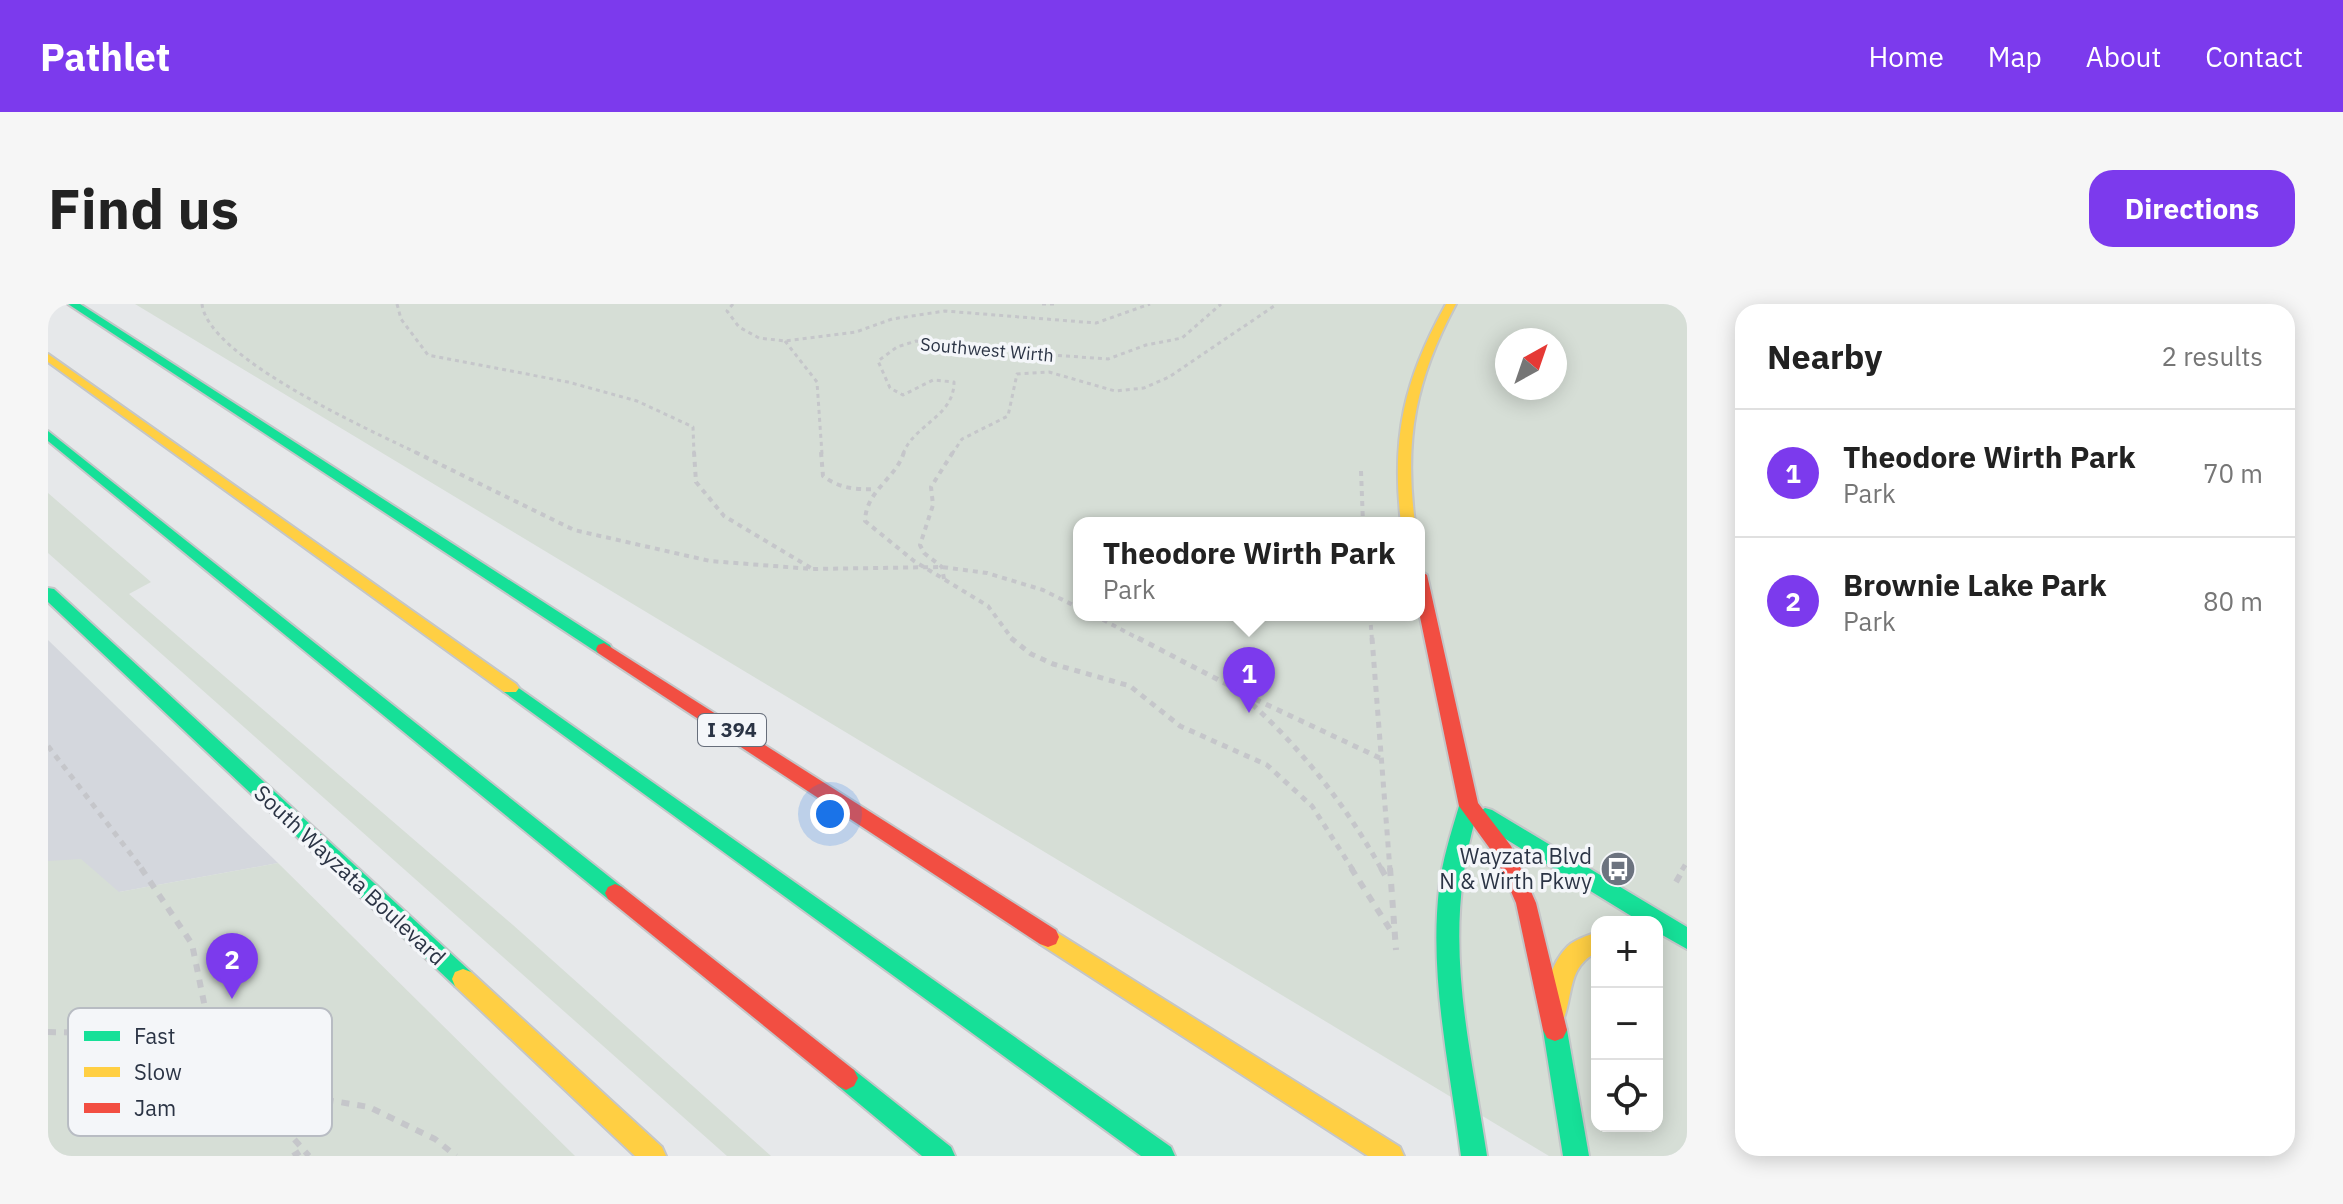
<!DOCTYPE html>
<html lang="en">
<head>
<meta charset="utf-8">
<style>
	:root { --surface:#fff; --page:#f6f6f6; --text:#222; --muted:#767676; --line:#e0e0e0; --accent:#7c3aed }
	body { margin:0; font-family:"IBM Plex Sans",sans-serif; background:var(--page); color:var(--text) }
	.controls { position:absolute; right:24px; bottom:24px; display:grid; overflow:hidden; border-radius:16px; box-shadow:0 4px 20px #0003 }
	.controls button { width:72px; height:72px; display:grid; place-items:center; padding:0; border:0; border-bottom:2px solid var(--line); background:var(--surface); color:var(--text); font:40px sans-serif }
	.compass { position:absolute; left:1447px; top:24px; width:72px; height:72px; border-radius:50%; background:var(--surface); box-shadow:0 4px 20px #0003; rotate:40deg }
	.you { position:absolute; left:782px; top:510px; width:28px; height:28px; margin:-20px; border:6px solid #fff; border-radius:50%; background:#1a73e8; box-shadow:0 0 0 12px #1a73e833 }
	.badge { display:grid; place-items:center; width:52px; height:52px; border-radius:50%; background:var(--accent); color:#fff; font-size:26px; font-weight:700 }
	.pin { position:absolute; translate:-50% -66px; filter:drop-shadow(0 2px 4px #0008) }
	.pin::after { content:''; position:absolute; top:42px; width:28px; height:24px; background:inherit; clip-path:polygon(0 0,100% 0,50% 100%) }
	.popup { position:absolute; left:1025px; top:213px; width:352px; height:104px; box-sizing:border-box; display:grid; place-content:center; border-radius:16px; background:var(--surface); filter:drop-shadow(0 2px 6px #0005); font-size:26px; white-space:nowrap; color:var(--muted) }
	.popup b { font-size:30px; color:var(--text) }
	.popup::after { content:''; position:absolute; left:50%; top:100%; margin-left:-16px; border:16px solid transparent; border-top-color:var(--surface) }
	.list { margin:0; padding:0; list-style:none }
	h2 { display:flex; justify-content:space-between; align-items:center; height:104px; margin:0; padding:0 32px; font-size:34px }
	h2 small { font-size:26px; font-weight:400; color:var(--muted) }
	.list li { display:grid; grid-template-columns:52px 1fr auto; gap:24px; align-items:center; box-sizing:border-box; height:128px; padding:0 32px; border-top:2px solid var(--line) }
	.list b { display:block; font-size:30px; white-space:nowrap }
	.list p { margin:0; font-size:26px; white-space:nowrap; color:var(--muted) }
	.list em { font-size:26px; font-style:normal; color:var(--muted) }
	.icon { flex:none; width:44px; height:44px; fill:none; stroke:currentColor; stroke-width:2; stroke-linecap:round; stroke-linejoin:round }
	.map { position:relative; flex:none; width:1639px; height:852px; overflow:hidden; border-radius:24px }
	header { display:flex; align-items:center; gap:48px; box-sizing:border-box; height:112px; padding:0 40px; background:var(--accent); color:#fff }
	header strong { font-size:38px }
	nav { display:flex; gap:44px; margin-inline-start:auto; font-size:28px }
	.intro { display:flex; align-items:center; justify-content:space-between; box-sizing:border-box; height:192px; padding:0 48px }
	h1 { margin:0; font-size:56px }
	.button { padding:20px 36px; border-radius:24px; background:var(--accent); color:#fff; font-size:28px; font-weight:700 }
	main { display:flex; gap:48px; padding:0 48px }
	aside { flex:1; background:var(--surface); border-radius:24px; box-shadow:0 4px 20px #0003 }
	.map>svg:first-child { display:block }
</style>
</head>
<body>
<header>
<strong>Pathlet</strong>
<nav><a>Home</a><a>Map</a><a>About</a><a>Contact</a></nav>
</header>
<div class="intro"><h1>Find us</h1><a class="button">Directions</a></div>
<main>
<div class="map">
<svg width="1639" height="852" viewBox="0 0 1639 852">
	<rect width="100%" height="100%" fill="#e6e8ea"/>
	<polygon fill="#d4d7dd" points="0,336 230,559 0,601"/>
	<g fill="#d6ded6" fill-rule="evenodd">
		<path d="M87 0H1639V852H1501ZM1459 36H1507V84H1459ZM1031 219H1371V311H1031ZM1549 618H1609V822H1549Z"/>
		<polygon points="0,189 103,278 81,290 465,621 723,852 679,852 0,249"/>
		<polygon points="33,555 71,588 230,559 527,852 0,852 0,557"/>
	</g>
	<g fill="none" stroke-linecap="round" stroke-linejoin="round">
		<defs>
			<g id="fast">
				<polygon points="20,0 32,0 562,341 564,345 562,349 550,349"/>
				<polygon points="0,127 574,583 577,589 574,595 567,598 560,595 0,137"/>
				<polygon points="0,284 6,285 423,668 426,675 423,682 415,685 407,682 0,298"/>
				<polygon points="462,378 1123,843 1127,852 1093,852 456,388 453,384"/>
				<path d="M1421 494 1428 496 1431 502 1428 510 1437 504 1444 506 1639 623V645L1609 628V618H1593L1430 518 1428 513C1393 633 1421 733 1439 852H1413C1402 764 1381 674 1391 585 1394 557 1403 529 1411 502L1414 496Z"/>
				<polygon points="1507,715 1515,718 1519,726 1541,852 1515,852 1495,726 1499,718"/>
				<polygon points="798,762 806,766 903,843 907,852 874,852 790,782 786,774 790,766"/>
			</g>
			<g id="slow">
				<path d="M1398 0H1408C1368 75 1356 134 1367 219H1353C1343 134 1356 75 1398 0Z"/>
				<polygon points="0,50 468,380 471,384 468,388 456,388 0,58"/>
				<polygon points="1000,623 1352,843 1356,852 1320,852 992,640 989,633 992,626"/>
				<path d="M1549 628V648C1518 664 1526 692 1514 719L1506 722 1498 719C1489 698 1504 657 1520 642 1528 635 1539 632 1549 628Z"/>
				<polygon points="415,665 423,668 614,843 618,852 587,852 407,682 404,675 407,668"/>
			</g>
			<g id="jam">
				<polygon points="1371,266 1379,271 1430,499 1463,542 1488,599 1519,726 1515,734 1507,737 1499,734 1495,726 1468,599 1448,553 1411,502 1371,308"/>
				<polygon points="556,339 1008,626 1011,633 1008,640 1000,643 992,640 550,349 548,345 550,341"/>
				<polygon points="567,580 574,583 806,766 810,774 806,782 798,786 790,782 560,595 557,589 560,583"/>
			</g>
		</defs>
		<use href="#fast" stroke="#c4c6c8" stroke-width="4"/>
		<use href="#slow" stroke="#c4c6c8" stroke-width="4"/>
		<use href="#jam" stroke="#c4c6c8" stroke-width="4"/>
		<g stroke="#c5c6ca" stroke-width="3" stroke-dasharray="4 4" stroke-linecap="butt">
			<path d="M154 0C160 54 324 127 371 150"/>
			<polyline points="349,0 353,15 380,51 520,78 589,97 645,123 646,150"/>
			<polyline points="685,0 679,7 691,23 711,34 737,37 808,28 844,15 897,7 1048,19 1102,0"/>
			<polyline points="994,0 1007,0"/>
			<polyline points="737,37 769,78 774,150"/>
			<path d="M855 150C866 120 906 113 906 78L885 76 855 91 842 84 830 57 849 43 868 37 934 46 1060 55 1098 41 1134 34 1173 0"/>
			<polyline points="904,150 914,135 960,112 969,70 1001,68 1067,87 1096,84 1121,73 1229,0"/>
		</g>
		<g stroke="#c5c6ca" stroke-width="4" stroke-dasharray="5 5" stroke-linecap="butt">
			<polyline points="367,148 526,226 662,257 764,265 894,263 939,269 995,286 1031,304"/>
			<polyline points="646,148 648,178 676,212 763,264"/>
			<path d="M773 148 775 172C791 184 807 186 827 185"/>
			<path d="M856 148C848 175 818 186 817 217L866 257 940 302 965 336"/>
			<polyline points="1313,167 1315,219"/>
			<polyline points="896,275 894,263 876,249 872,241 885,201 883,183 905,148"/>
			<polyline points="1046,311 1093,336"/>
			<polyline points="1322,311 1324,336"/>
		</g>
		<g stroke="#c5c6ca" stroke-width="5" stroke-dasharray="6 6" stroke-linecap="butt">
			<polyline points="963,334 983,350 1005,360 1082,382 1132,422 1219,461 1264,502 1305,566"/>
			<polyline points="1090,334 1209,396 1334,455"/>
			<polyline points="1324,334 1342,566"/>
			<path d="M1195 392C1252 442 1297 500 1334 566"/>
			<polyline points="0,442 95,566"/>
			<polyline points="1634,566 1639,558"/>
		</g>
		<g stroke="#c5c6ca" stroke-width="6" stroke-dasharray="8 8" stroke-linecap="butt">
			<polyline points="93,564 144,640 164,738 183,770 218,803 261,852"/>
			<polyline points="1303,564 1345,630"/>
			<polyline points="1333,564 1341,578"/>
			<polyline points="1342,564 1348,646"/>
			<polyline points="1628,578 1636,564"/>
			<polyline points="0,728 47,729 107,775 158,806 192,810 267,794 321,803 387,835 408,852"/>
			<polyline points="245,852 256,845"/>
		</g>
		<use href="#fast" fill="#16e098" fill-rule="evenodd"/>
		<use href="#slow" fill="#ffcf43" fill-rule="evenodd"/>
		<use href="#jam" fill="#f24e42" fill-rule="evenodd"/>
	</g>
	<defs>
		<symbol id="bus-disc" viewBox="-11 -11 22 22"><circle r="9.5" fill="#6c737f" stroke="#f4f6f9"/><path d="M-5-6H5V4H4V6H2V4H-2V6H-4V4H-5ZM-3.5-4V0h7V-4ZM-3.5 1.2v1.5H-2V1.2ZM2 1.2v1.5H3.5V1.2Z" fill="#fff"/></symbol>
	</defs>
	<g fill-rule="evenodd">
		<use href="#bus-disc" x="1550" y="545" width="40" height="40"/>
	</g>
	<g text-anchor="middle" stroke-width="7" stroke-linejoin="round" paint-order="stroke">
		<g font-size="18" fill="#2b3445" stroke="#f4f6f9">
			<text transform="translate(939 46) rotate(5)" y="6">Southwest Wirth</text>
		</g>
		<rect fill="#f4f6f9" stroke="#676e7b" stroke-width="2" x="650" y="410" width="68" height="32" rx="6"/>
		<g font-size="20" font-weight="bold" fill="#2b3445">
			<text x="684" y="433">I 394</text>
		</g>
		<g font-size="22" fill="#2b3445" stroke="#f4f6f9" text-anchor="end">
			<text x="1544" y="560">Wayzata Blvd<tspan x="1544" dy="25">N &amp; Wirth Pkwy</tspan></text>
		</g>
		<g font-size="22" fill="#2b3445" stroke="#f4f6f9">
			<text transform="translate(302 571) rotate(43)" y="8">South Wayzata Boulevard</text>
		</g>
	</g>
	<rect x="20" y="704" width="264" height="128" rx="12" fill="#f4f6f9" stroke="#b8bcc3" stroke-width="2"/>
	<rect x="36" y="727" width="36" height="10" fill="#16e098"/>
	<rect x="36" y="763" width="36" height="10" fill="#ffcf43"/>
	<rect x="36" y="799" width="36" height="10" fill="#f24e42"/>
	<g font-size="22" fill="#2b3445">
		<text x="86" y="740">Fast</text>
		<text x="86" y="776">Slow</text>
		<text x="86" y="812">Jam</text>
	</g>
</svg>
<div class="controls">
<button>+</button>
<button>−</button>
<button><svg class="icon" aria-label="locate" viewBox="0 0 24 24"><circle cx="12" cy="12" r="6"/><path d="M12 2v4M12 18v4M2 12h4M18 12h4"/></svg></button>
</div>
<svg class="compass" viewBox="-18 -18 36 36"><path d="M0-13l5 13h-10z" fill="#e53935"/><path d="M0 13l5-13h-10z" fill="#767676"/></svg>
<div class="you"></div>
<div class="pin badge" style="left:1201px;top:409px">1</div>
<div class="popup"><b>Theodore Wirth Park</b>Park</div>
<div class="pin badge" style="left:184px;top:695px">2</div>
</div>
<aside>
<h2>Nearby<small>2 results</small></h2>
<ul class="list">
<li><span class="badge">1</span><div><b>Theodore Wirth Park</b><p>Park</p></div><em>70 m</em></li>
<li><span class="badge">2</span><div><b>Brownie Lake Park</b><p>Park</p></div><em>80 m</em></li>
</ul>
</aside>
</main>
</body>
</html>
